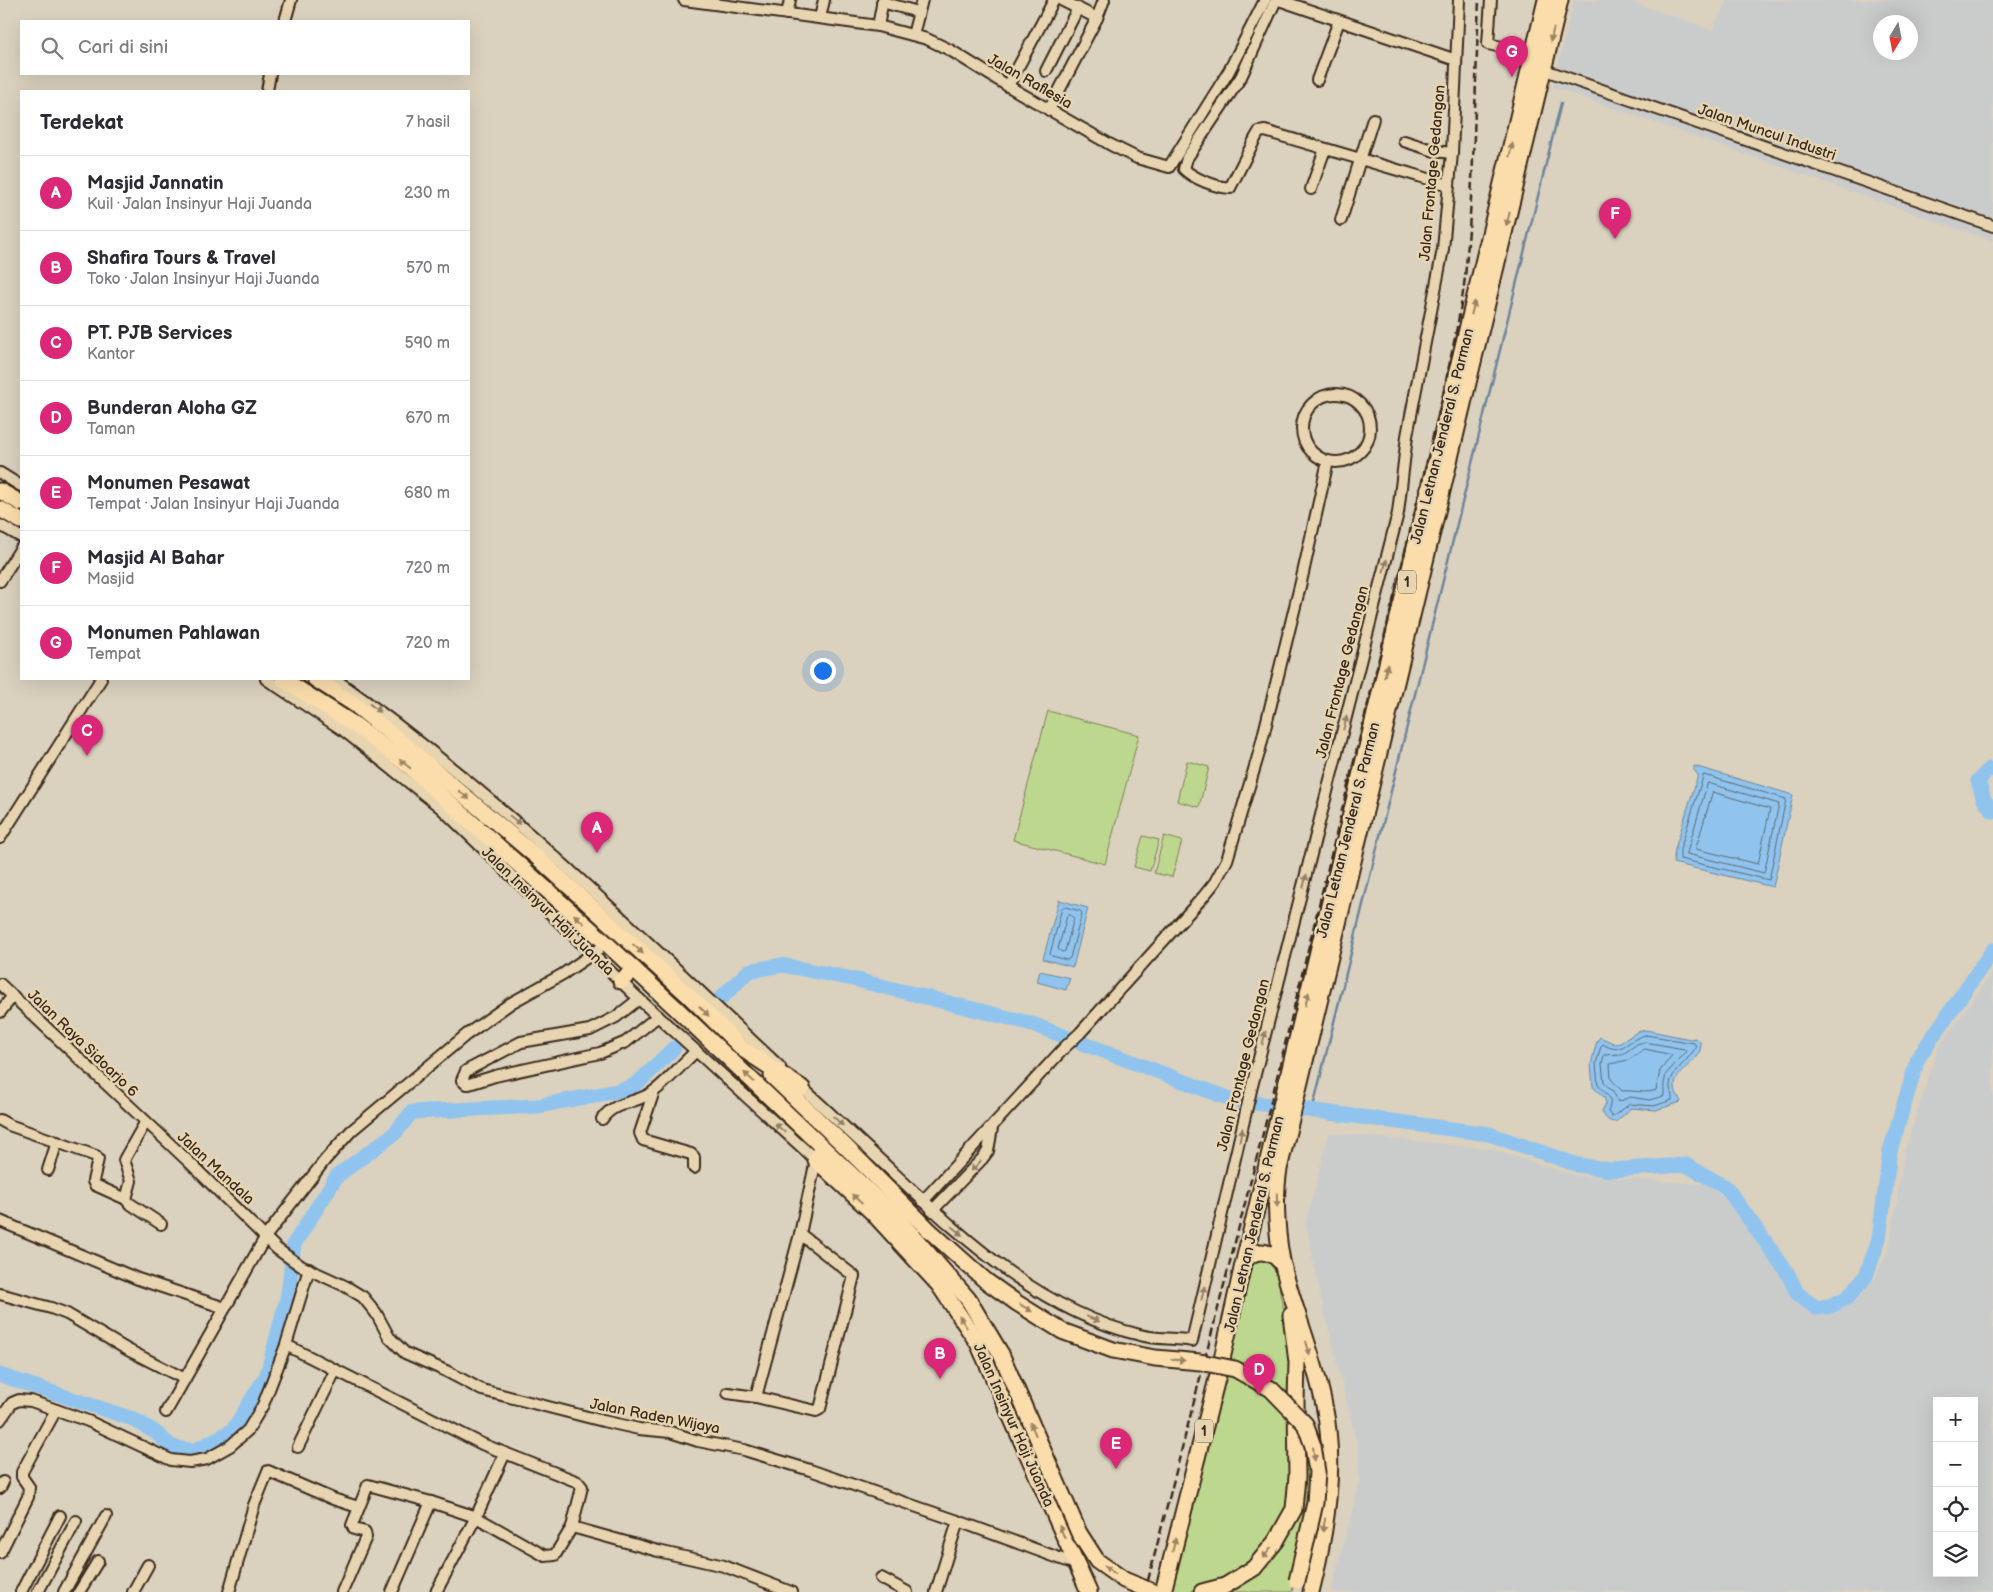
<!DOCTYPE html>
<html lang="id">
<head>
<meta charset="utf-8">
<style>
	:root { --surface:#fff; --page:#f7f7f7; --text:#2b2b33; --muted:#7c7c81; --line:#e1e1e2; --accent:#db2777 }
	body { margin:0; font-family:"Balsamiq Sans",sans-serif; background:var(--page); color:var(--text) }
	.controls { position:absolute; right:15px; bottom:15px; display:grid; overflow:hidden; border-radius:0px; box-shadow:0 5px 20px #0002 }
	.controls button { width:45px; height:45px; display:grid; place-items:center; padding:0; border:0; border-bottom:1px solid var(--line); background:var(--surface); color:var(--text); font:25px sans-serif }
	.compass { position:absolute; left:1873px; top:15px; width:45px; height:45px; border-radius:50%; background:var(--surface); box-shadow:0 5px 20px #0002; rotate:190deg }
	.you { position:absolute; left:822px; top:670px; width:18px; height:18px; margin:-12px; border:4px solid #fff; border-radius:50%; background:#1a73e8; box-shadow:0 0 0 8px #1a73e833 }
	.badge { display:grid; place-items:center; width:32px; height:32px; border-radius:50%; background:var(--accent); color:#fff; font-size:16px; font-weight:700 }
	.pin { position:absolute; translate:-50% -41px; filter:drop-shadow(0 1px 2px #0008) }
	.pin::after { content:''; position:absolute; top:26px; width:18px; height:15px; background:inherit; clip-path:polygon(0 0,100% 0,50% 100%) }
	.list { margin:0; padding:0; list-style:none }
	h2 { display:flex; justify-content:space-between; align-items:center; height:65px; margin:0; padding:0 20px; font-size:21px }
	h2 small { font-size:16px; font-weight:400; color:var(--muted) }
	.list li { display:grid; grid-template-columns:32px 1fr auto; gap:15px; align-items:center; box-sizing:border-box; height:75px; padding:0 20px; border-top:1px solid var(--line) }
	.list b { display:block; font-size:19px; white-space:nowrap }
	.list p { margin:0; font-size:16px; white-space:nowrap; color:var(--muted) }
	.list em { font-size:16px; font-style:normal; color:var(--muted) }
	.icon { flex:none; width:28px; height:28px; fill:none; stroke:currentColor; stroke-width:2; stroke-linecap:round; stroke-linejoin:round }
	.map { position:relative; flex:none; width:1993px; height:1592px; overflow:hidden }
	.search { position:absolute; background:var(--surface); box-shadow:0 5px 20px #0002; left:20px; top:20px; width:450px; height:55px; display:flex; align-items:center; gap:12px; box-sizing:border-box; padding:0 18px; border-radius:0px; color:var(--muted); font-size:19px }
	.panel { position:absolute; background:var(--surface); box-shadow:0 5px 20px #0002; left:20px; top:90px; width:450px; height:590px; border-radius:0px }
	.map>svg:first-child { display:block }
</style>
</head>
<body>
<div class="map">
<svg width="1993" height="1592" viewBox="0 0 1993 1592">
	<rect width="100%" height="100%" fill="#dad1be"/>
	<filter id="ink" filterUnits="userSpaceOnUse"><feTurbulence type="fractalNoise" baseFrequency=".02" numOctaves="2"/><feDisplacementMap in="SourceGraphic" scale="10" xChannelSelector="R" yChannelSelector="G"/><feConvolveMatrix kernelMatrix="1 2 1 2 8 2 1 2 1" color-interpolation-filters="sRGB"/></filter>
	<g filter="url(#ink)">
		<g fill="#cacccc" fill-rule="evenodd">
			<path d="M1574 0H1627L1712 30 1728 0H1993V241L1553 87ZM1880 22H1910V52H1880Z"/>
			<path d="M1993 972V1592H1331L1359 1485V1452L1320 1294 1306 1223 1329 1133 1489 1148 1575 1176 1708 1184 1732 1203 1790 1284 1817 1307 1836 1311 1874 1280 1889 1249 1905 1149 1938 1048ZM1937 1401H1974V1573H1937Z"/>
		</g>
		<g fill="#bed78e" stroke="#7c8056">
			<polygon points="1048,711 1139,735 1105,864 1013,840"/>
			<polygon points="1187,761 1209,767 1199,807 1177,801"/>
			<polygon points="1143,836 1159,840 1150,871 1134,867"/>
			<polygon points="1164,836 1182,841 1172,877 1154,873"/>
			<polygon points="1270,1258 1279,1274 1280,1294 1289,1331 1310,1472 1305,1536 1292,1592 1169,1592 1252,1264 1257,1259"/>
		</g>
		<g fill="#90c4ee" stroke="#6e869b">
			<polygon points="1694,766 1793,795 1773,887 1673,863 1675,849 1698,775 1694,770"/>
			<polygon points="1059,900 1088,908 1073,967 1043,959"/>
			<polygon points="1040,971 1070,978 1066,990 1037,982"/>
			<path d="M1646 1030 1690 1039 1695 1038 1701 1043C1702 1062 1674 1069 1675 1087 1675 1092 1679 1097 1681 1102L1656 1110 1631 1108 1616 1122C1608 1122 1605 1118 1602 1111L1606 1103 1604 1097 1593 1087 1591 1064 1597 1041 1600 1037 1615 1044 1620 1043 1637 1032Z"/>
		</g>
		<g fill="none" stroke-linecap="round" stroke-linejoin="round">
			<g stroke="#5d6871" stroke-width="1">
				<polygon points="1704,775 1786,799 1769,880 1680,859 1680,850"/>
				<polygon points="1708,783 1779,804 1764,873 1687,854"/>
				<polygon points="1713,792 1770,809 1758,864 1696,849"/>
				<polygon points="1065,907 1080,911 1082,913 1070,958 1067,960 1052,956 1050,954 1062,908"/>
				<polygon points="1069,914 1074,918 1065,951 1062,952 1058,949 1067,916"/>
				<path d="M1646 1035 1694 1043 1696 1046C1690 1060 1671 1071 1670 1084 1669 1090 1673 1095 1672 1100L1654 1106 1630 1104 1612 1117 1608 1112C1614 1096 1607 1096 1598 1085L1596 1064 1601 1046 1603 1044C1622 1057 1628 1038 1646 1035Z"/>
				<polygon points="1645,1042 1684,1049 1686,1052 1666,1074 1664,1084 1664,1096 1649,1100 1630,1097 1618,1102 1613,1091 1604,1083 1602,1064 1604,1055 1623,1054 1637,1044"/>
				<path d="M1645 1049 1672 1055 1660 1071 1656 1090C1648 1094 1632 1090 1622 1091L1611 1079 1610 1064 1628 1060Z"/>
			</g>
			<polyline stroke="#6e869b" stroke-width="2.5" points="1312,1111 1561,103"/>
			<g stroke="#90c4ee" stroke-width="15">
				<polyline points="1227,93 1252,42"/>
				<polyline points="1993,769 1989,769 1978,781 1984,800 1993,811"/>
				<polyline points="721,998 749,971 782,965 853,979 1029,1023 1233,1100 1489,1134 1578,1165 1610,1170 1686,1165 1726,1187 1787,1272 1797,1293 1816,1308 1830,1306 1848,1297 1866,1276 1879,1239 1890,1151 1918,1058 1993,950"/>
				<polyline points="0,1375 133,1419 155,1432 172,1447 194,1451 233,1430 267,1375 288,1295 294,1244 337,1176 395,1133 412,1112 538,1106 617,1091 631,1087 640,1081 674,1048"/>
			</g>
			<defs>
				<g id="minor">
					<polyline points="684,0 878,26 927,39 950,50 1008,86 1111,145 1137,158 1169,167 1229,71 1265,0"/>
					<path d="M1276 0 1241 77 1187 158 1184 169C1194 179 1216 187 1230 188L1256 137 1259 132 1265 131 1449 185"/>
					<polyline points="1279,0 1456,60"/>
					<polyline points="1491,0 1488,44 1534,54"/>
					<polyline points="882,2 918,12"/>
					<polyline points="787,14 790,0"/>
					<polyline points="820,18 824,0"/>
					<polyline points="1097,18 1104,0"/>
					<polyline points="285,21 291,0"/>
					<polyline points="878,26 883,0"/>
					<polyline points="913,35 922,0"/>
					<polyline points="1539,68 1993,226"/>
					<polyline points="1046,71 1078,8"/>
					<polyline points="1317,80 1339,21"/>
					<polyline points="1008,86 1054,0"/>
					<polyline points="267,91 270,74"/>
					<polyline points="1049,110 1097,18 1061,0"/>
					<polyline points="1404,141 1435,151 1452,153"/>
					<polyline points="1311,189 1325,149"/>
					<polyline points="1341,220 1373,119"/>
					<circle cx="1336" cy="428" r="34"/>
					<polyline points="0,473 21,486"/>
					<polyline points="0,525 21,537"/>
					<polyline points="0,581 21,548"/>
					<polyline points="266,679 343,730 440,807 639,999 816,1160 800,1234 756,1397"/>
					<path d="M335 679C497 793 637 933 780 1067"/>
					<polyline points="0,838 101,679"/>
					<polyline points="0,984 189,1162 277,1249 301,1266 345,1286 363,1297 376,1313 389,1337 405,1353 446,1371 482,1390 603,1421 639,1429 670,1432 698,1441 744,1450 810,1470 958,1521 1078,1565"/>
					<polyline points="639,999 616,1017 590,1030 521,1042 466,1071 462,1080 466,1084 469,1084 495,1076 600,1053 626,1042 658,1016"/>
					<polyline points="0,1012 13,996"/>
					<path d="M798 1084C832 1115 865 1146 898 1177 968 1243 1044 1312 1140 1335 1157 1340 1174 1337 1192 1341L1252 1086 1398 513 1407 436 1443 249 1452 153 1459 0"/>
					<polyline points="654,1091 640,1133 643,1140 691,1154 694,1157 694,1168"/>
					<path d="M602 1119C614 1101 636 1104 653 1092 668 1081 682 1064 696 1051"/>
					<polyline points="0,1120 9,1125 96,1156 98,1159 93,1181 95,1185 126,1199 129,1203 161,1224"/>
					<polyline points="48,1170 57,1142"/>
					<polyline points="126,1199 131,1181 124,1160 145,1123"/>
					<polyline points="923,1201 1065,1047 1080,1033 1203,897 1215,882 1227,860 1259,753 1301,582 1328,461"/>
					<polyline points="932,1211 982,1159 988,1151 992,1128"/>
					<polyline points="0,1221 138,1279 225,1308"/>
					<polyline points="0,1294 51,1308 67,1314 128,1350 185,1379"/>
					<polyline points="286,1345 482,1444 578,1482 582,1487 572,1527 555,1555 545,1556 476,1517 431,1502 368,1485 352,1525 354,1529 365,1532 366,1537 342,1592"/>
					<polyline points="728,1393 756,1397 816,1411 820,1409 854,1276 800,1234"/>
					<polyline points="166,1412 266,1236 325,1160 351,1131 466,1035 511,1003 563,974 598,950"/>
					<polyline points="0,1420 12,1403 19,1400 31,1401 88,1421 171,1460 190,1462 207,1459 230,1446 248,1430 263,1405 286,1345 309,1269"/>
					<polyline points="298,1447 335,1371"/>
					<polyline points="0,1488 3,1482"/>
					<polyline points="572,1527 658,1551 724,1566 791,1592"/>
					<polyline points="0,1553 28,1497 29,1487 22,1477 22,1472 56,1410"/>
					<polyline points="881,1578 907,1592"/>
					<polyline points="21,1592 60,1516"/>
					<polyline points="38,1592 76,1521"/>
					<polyline points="64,1592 106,1516"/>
					<polyline points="79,1592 98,1561"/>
					<polyline points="133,1592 148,1565"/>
					<polyline points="229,1592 254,1505 268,1471 333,1499 358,1507"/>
					<polyline points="392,1592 431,1502"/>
					<polyline points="436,1592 476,1517 505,1453"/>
					<polyline points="936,1592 958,1521"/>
				</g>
				<g id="highway">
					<polyline points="0,491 21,503"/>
					<polyline points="0,509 21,521"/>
					<polyline points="283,679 355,725 410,767 606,943 679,1011 898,1219 968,1299 1001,1354"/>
					<polyline points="315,679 354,704 406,746 537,857 688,995 744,1050 802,1088"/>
					<polyline points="621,981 634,969"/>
					<polyline points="772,1076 845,1146 929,1230 986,1281"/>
					<polyline points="822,1147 816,1160 872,1212 939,1285 978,1343 1089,1592"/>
					<path d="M1243 1265C1252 1245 1276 1250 1284 1268"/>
					<polyline points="1163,1592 1222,1359 1242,1269 1546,0"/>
					<polyline points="1202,1592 1225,1586 1254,1568 1276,1541 1294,1509 1297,1477 1296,1402 1297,1362 1291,1315"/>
					<path d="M1311 1592C1326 1531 1337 1467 1324 1405 1315 1359 1296 1315 1284 1270 1277 1241 1274 1199 1279 1169L1560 0"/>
				</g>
			</defs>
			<use href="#minor" stroke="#3b2a1e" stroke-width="14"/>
			<use href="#highway" stroke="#3b2a1e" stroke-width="19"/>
			<use href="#minor" stroke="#e7d5b2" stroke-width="10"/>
			<use href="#highway" stroke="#fbddab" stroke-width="15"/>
			<path stroke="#3b2a1e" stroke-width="2.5" stroke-dasharray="8 4" stroke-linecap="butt" d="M1145 1592 1269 1110 1442 400C1450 360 1460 319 1465 277 1474 185 1475 92 1479 0"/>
			<defs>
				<g id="highway-bridge">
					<polyline points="986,1281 1017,1303 1062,1331 1113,1350 1155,1358 1200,1362 1235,1369 1271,1389 1305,1424 1313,1446 1317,1472 1315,1503 1297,1581"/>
					<polyline points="1001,1354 1079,1533 1097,1561 1124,1580 1153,1592"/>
				</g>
			</defs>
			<use href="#highway-bridge" stroke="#3b2a1e" stroke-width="19" stroke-linecap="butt"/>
			<use href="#highway-bridge" stroke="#fbddab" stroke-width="15"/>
		</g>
		<defs><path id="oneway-solid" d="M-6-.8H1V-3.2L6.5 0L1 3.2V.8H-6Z" transform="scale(1.25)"/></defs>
		<g fill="#9b8464">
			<use href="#oneway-solid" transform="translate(1552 35) rotate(103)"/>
			<use href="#oneway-solid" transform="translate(1511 150) rotate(-76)"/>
			<use href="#oneway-solid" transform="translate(1508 219) rotate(104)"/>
			<use href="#oneway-solid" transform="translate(1473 308) rotate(-76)"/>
			<use href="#oneway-solid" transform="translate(1386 671) rotate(-76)"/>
			<use href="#oneway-solid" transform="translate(405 764) rotate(-142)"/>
			<use href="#oneway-solid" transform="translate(464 795) rotate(40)"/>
			<use href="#oneway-solid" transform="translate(579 919) rotate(-138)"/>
			<use href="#oneway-solid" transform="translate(638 949) rotate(43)"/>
			<use href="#oneway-solid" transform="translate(1307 999) rotate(-76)"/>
			<use href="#oneway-solid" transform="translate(704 1011) rotate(45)"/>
			<use href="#oneway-solid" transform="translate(749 1077) rotate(-137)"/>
			<use href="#oneway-solid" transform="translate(857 1199) rotate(-137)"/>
			<use href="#oneway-solid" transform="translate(1277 1200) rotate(88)"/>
			<use href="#oneway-solid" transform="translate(1026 1308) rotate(31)"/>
			<use href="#oneway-solid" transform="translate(963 1322) rotate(-124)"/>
			<use href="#oneway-solid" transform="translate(1308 1348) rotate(74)"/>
			<use href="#oneway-solid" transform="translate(1178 1360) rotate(5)"/>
			<use href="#oneway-solid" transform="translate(1033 1429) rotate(-113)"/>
			<use href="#oneway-solid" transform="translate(1314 1454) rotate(82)"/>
			<use href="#oneway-solid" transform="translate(1324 1525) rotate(100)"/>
			<use href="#oneway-solid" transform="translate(1062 1532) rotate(-114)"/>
			<use href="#oneway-solid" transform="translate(1174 1545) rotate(-76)"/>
			<use href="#oneway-solid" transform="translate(1267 1553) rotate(129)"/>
			<use href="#oneway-solid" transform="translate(1110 1570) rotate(-144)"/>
		</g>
		<g fill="#918068">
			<use href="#oneway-solid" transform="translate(1385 566) rotate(-76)"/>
			<use href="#oneway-solid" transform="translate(375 708) rotate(38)"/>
			<use href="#oneway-solid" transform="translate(1345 723) rotate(-76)"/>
			<use href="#oneway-solid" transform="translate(515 820) rotate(39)"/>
			<use href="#oneway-solid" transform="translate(1305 881) rotate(-76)"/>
			<use href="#oneway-solid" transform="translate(1264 1038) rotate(-76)"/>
			<use href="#oneway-solid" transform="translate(838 1121) rotate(43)"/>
			<use href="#oneway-solid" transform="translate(780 1128) rotate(-138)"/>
			<use href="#oneway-solid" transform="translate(1241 1135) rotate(-77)"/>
			<use href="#oneway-solid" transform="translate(976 1166) rotate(134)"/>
			<use href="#oneway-solid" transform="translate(957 1231) rotate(39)"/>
			<use href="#oneway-solid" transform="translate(1203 1293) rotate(-77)"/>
			<use href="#oneway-solid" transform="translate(1093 1319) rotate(22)"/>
		</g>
	</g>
	<g text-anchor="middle" stroke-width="5" stroke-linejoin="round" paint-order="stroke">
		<g fill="#e7d5b2" stroke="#6f5d4a" stroke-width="1">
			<rect x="1398" y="570.5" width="18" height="23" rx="4"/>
			<rect x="1195" y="1419.5" width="18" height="23" rx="4"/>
		</g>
		<g font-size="14" font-weight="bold" fill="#3b2a1e">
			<text x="1407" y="587">1</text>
			<text x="1204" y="1436">1</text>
		</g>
		<g font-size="15" fill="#3b2a1e" stroke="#e7d5b2">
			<text transform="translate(1030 81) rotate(30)" y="5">Jalan Raflesia</text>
			<text transform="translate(1767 132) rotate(19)" y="5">Jalan Muncul Industri</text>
			<text transform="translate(1432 173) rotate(-85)" y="5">Jalan Frontage Gedangan</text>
			<text transform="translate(1442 436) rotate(-76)" y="5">Jalan Letnan Jenderal S. Parman</text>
			<text transform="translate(1342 672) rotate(-76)" y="5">Jalan Frontage Gedangan</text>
			<text transform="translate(1348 830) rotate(-76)" y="5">Jalan Letnan Jenderal S. Parman</text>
			<text transform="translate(548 911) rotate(44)" y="5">Jalan Insinyur Haji Juanda</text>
			<text transform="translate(83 1043) rotate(44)" y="5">Jalan Raya Sidoarjo 6</text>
			<text transform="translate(1243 1065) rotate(-76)" y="5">Jalan Frontage Gedangan</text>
			<text transform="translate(216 1168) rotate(43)" y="5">Jalan Mandala</text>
			<text transform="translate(1254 1224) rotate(-77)" y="5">Jalan Letnan Jenderal S. Parman</text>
			<text transform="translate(655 1416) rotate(11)" y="5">Jalan Raden Wijaya</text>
			<text transform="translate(1014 1425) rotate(66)" y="5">Jalan Insinyur Haji Juanda</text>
		</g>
	</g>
</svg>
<div class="controls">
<button>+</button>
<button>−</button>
<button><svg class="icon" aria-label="locate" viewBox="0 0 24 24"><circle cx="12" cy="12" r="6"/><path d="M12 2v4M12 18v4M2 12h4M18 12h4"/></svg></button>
<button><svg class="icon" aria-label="layers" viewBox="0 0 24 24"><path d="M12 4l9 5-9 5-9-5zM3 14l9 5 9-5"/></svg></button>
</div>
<svg class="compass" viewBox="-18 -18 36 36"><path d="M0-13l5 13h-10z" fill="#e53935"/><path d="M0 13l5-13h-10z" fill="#7c7c81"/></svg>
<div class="you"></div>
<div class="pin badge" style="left:597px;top:853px">A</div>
<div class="pin badge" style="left:940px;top:1379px">B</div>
<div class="pin badge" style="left:87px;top:756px">C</div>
<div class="pin badge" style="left:1259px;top:1395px">D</div>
<div class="pin badge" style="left:1116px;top:1469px">E</div>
<div class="pin badge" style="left:1615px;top:239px">F</div>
<div class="pin badge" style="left:1512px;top:77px">G</div>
<div class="search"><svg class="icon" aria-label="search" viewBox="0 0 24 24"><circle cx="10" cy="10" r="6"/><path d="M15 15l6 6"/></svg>Cari di sini</div>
<section class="panel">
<h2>Terdekat<small>7 hasil</small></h2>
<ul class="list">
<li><span class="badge">A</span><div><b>Masjid Jannatin</b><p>Kuil · Jalan Insinyur Haji Juanda</p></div><em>230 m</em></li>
<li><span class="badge">B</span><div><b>Shafira Tours &amp; Travel</b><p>Toko · Jalan Insinyur Haji Juanda</p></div><em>570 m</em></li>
<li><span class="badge">C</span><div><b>PT. PJB Services</b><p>Kantor</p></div><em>590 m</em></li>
<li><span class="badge">D</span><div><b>Bunderan Aloha GZ</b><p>Taman</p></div><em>670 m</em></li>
<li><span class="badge">E</span><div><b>Monumen Pesawat</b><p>Tempat · Jalan Insinyur Haji Juanda</p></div><em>680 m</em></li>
<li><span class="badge">F</span><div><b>Masjid Al Bahar</b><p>Masjid</p></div><em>720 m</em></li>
<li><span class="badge">G</span><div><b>Monumen Pahlawan</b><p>Tempat</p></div><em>720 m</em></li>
</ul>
</section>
</div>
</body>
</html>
